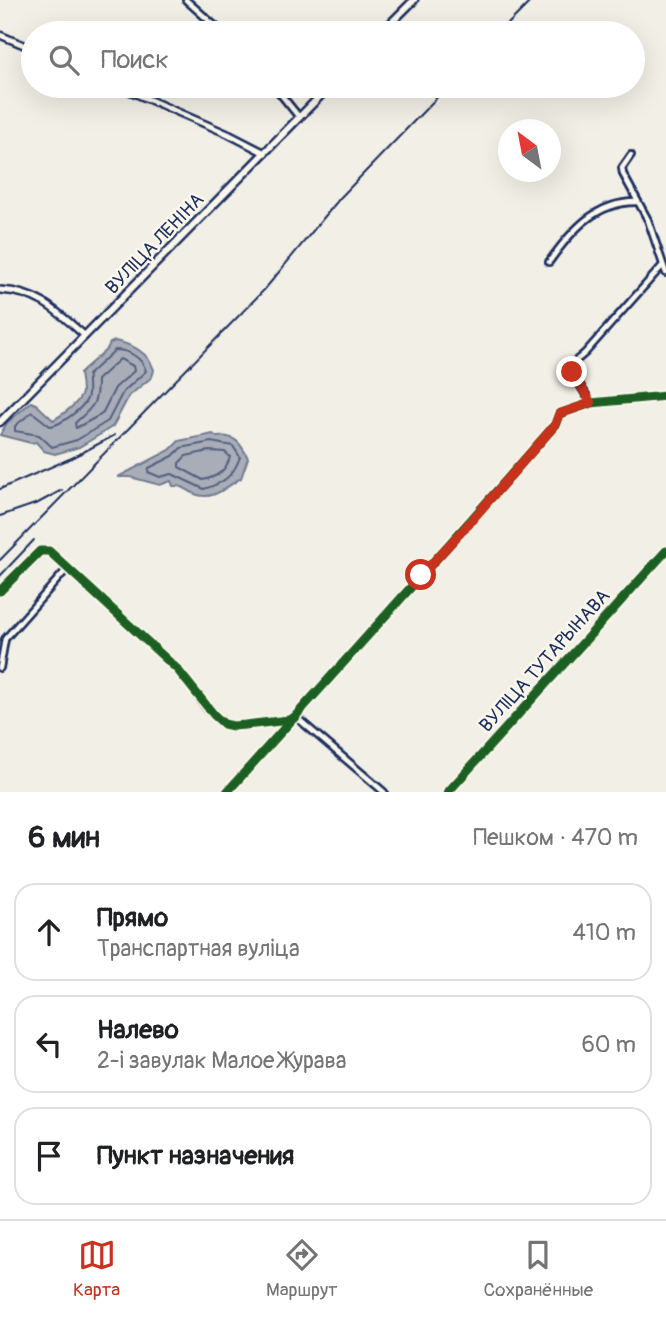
<!DOCTYPE html>
<html lang="ru">
<head>
<meta charset="utf-8">
<style>
	:root { --surface:#fff; --page:#f6f6f6; --text:#202124; --muted:#757577; --line:#e0e0e0; --accent:#c8321e }
	body { margin:0; font-family:Pangolin,sans-serif; background:var(--page); color:var(--text) }
	.compass { position:absolute; left:498px; top:119px; width:63px; height:63px; border-radius:50%; background:var(--surface); box-shadow:0 7px 28px #0002; rotate:328deg }
	.stop { position:absolute; width:21px; height:21px; margin:-16px; border:5px solid #c8321e; border-radius:50%; background:#fff }
	.stop.end { background:#c8321e; border-color:#fff; box-shadow:0 2px 7px #0008 }
	.list { margin:0; padding:0; list-style:none }
	h2 { display:flex; justify-content:space-between; align-items:center; height:91px; margin:0; padding:0 28px; font-size:30px }
	h2 small { font-size:23px; font-weight:400; color:var(--muted) }
	.list li { display:grid; grid-template-columns:46px 1fr auto; gap:21px; align-items:center; box-sizing:border-box; height:98px; margin:0 14px 14px; padding:0 14px; border:2px solid var(--line); border-radius:21px }
	.list b { display:block; font-size:26px; white-space:nowrap }
	.list p { margin:0; font-size:23px; white-space:nowrap; color:var(--muted) }
	.list em { font-size:23px; font-style:normal; color:var(--muted) }
	.icon { flex:none; width:38px; height:38px; fill:none; stroke:currentColor; stroke-width:2; stroke-linecap:round; stroke-linejoin:round }
	.map { position:relative; flex:none; width:666px; height:792px; overflow:hidden }
	.search { position:absolute; background:var(--surface); box-shadow:0 7px 28px #0002; left:21px; right:21px; top:21px; height:77px; display:flex; align-items:center; gap:18px; box-sizing:border-box; padding:0 24px; border-radius:38px; color:var(--muted); font-size:26px }
	.sheet { height:427px; background:var(--surface) }
	nav { display:flex; justify-content:space-around; align-items:center; box-sizing:border-box; height:98px; border-top:2px solid var(--line); background:var(--surface); font-size:19px; color:var(--muted) }
	nav a { display:grid; justify-items:center; gap:4px }
	nav .on { color:var(--accent) }
	.map>svg:first-child { display:block }
</style>
</head>
<body>
<div class="map">
<svg width="666" height="792" viewBox="0 0 666 792">
	<rect width="100%" height="100%" fill="#f2efe6"/>
	<filter id="ink" filterUnits="userSpaceOnUse"><feTurbulence type="fractalNoise" baseFrequency=".0143" numOctaves="2"/><feDisplacementMap in="SourceGraphic" scale="14" xChannelSelector="R" yChannelSelector="G"/><feConvolveMatrix kernelMatrix="1 2 1 2 8 2 1 2 1" color-interpolation-filters="sRGB"/></filter>
	<g filter="url(#ink)">
		<g fill="#a9adb7" stroke="#707b93" stroke-width="2">
			<path d="M115 341C133 345 148 352 154 370L152 377 129 396 113 426 101 434 79 447 55 454 44 451 36 442 31 443 0 435 7 423 31 402 36 404 53 420C61 416 82 401 82 392 82 387 81 379 80 374L83 370 107 349 110 343Z"/>
			<path d="M213 434 217 437C235 434 241 444 248 458L241 478C228 485 213 502 195 494 186 490 183 485 173 486L171 481 160 485 130 477H118L170 450 179 441Z"/>
		</g>
		<g fill="none" stroke-linecap="round" stroke-linejoin="round">
			<g stroke="#546182" stroke-width="2">
				<path d="M115 350C128 350 142 357 146 371L123 392 108 421 77 440 52 447 39 435 15 431V426L32 412 50 426C60 426 83 408 87 399 90 392 87 383 88 375Z"/>
				<path d="M120 359 133 366 134 371 115 388 102 414 76 428 75 423C93 406 97 406 97 380Z"/>
				<path d="M211 442 233 446 240 457C233 477 223 483 204 489L172 474 160 477 148 472 149 468 173 456 181 448Z"/>
				<path d="M209 451 225 452 230 457C226 471 217 477 203 480L179 467V463L186 456Z"/>
			</g>
			<defs>
				<g id="minor">
					<polyline points="186,0 223,33"/>
					<polyline points="274,86 299,117"/>
					<polyline points="631,155 622,168 623,174 648,220 666,273"/>
					<path d="M549 262C571 231 596 201 638 202"/>
					<polyline points="591,403 572,372 571,365 585,353 663,265"/>
					<path d="M0 591 40 551H49C90 591 135 627 175 667 192 684 203 711 224 724 231 728 284 722 292 719"/>
					<polyline points="0,668 5,639 67,569"/>
					<polyline points="296,717 384,792"/>
					<path d="M227 792C337 670 447 548 555 425L559 414 591 403 666 396"/>
				</g>
				<g id="tertiary">
					<polyline points="0,35 33,49"/>
					<polyline points="118,86 228,134 265,153"/>
					<path d="M0 290C39 292 58 312 85 336"/>
					<polyline points="448,792 666,551"/>
				</g>
				<g id="secondary">
					<polyline points="381,33 414,0"/>
					<polyline points="0,422 330,86"/>
				</g>
			</defs>
			<use href="#minor" stroke="#1b2f5e" stroke-width="10"/>
			<use href="#tertiary" stroke="#1b2f5e" stroke-width="10"/>
			<use href="#secondary" stroke="#1b2f5e" stroke-width="11"/>
			<use href="#minor" stroke="#fbf7ec" stroke-width="4.5"/>
			<use href="#tertiary" stroke="#fbf7ec" stroke-width="5"/>
			<use href="#secondary" stroke="#fbf7ec" stroke-width="6"/>
			<g stroke="#1b2f5e" stroke-width="2">
				<polyline points="499,33 532,0"/>
				<polyline points="0,489 74,457 115,435"/>
				<polyline points="0,516 38,503 62,490"/>
				<polyline points="0,560 265,289 340,198 448,86"/>
				<polyline points="0,576 34,540"/>
			</g>
			<defs>
				<g id="cycleway">
					<polyline points="0,591 40,551 49,551 177,669 214,715 224,724 233,726 245,725 289,720 296,717"/>
					<path d="M227 792C337 670 447 548 555 425L559 414 591 403 666 396"/>
					<polyline points="448,792 666,551"/>
				</g>
			</defs>
			<use href="#cycleway" stroke="#fbf7ec" stroke-width="13"/>
			<use href="#cycleway" stroke="#1b5e20" stroke-width="9"/>
		</g>
	</g>
	<g fill="none" stroke-linecap="round" stroke-linejoin="round" filter="url(#ink)">
		<polyline stroke="#c8321e" stroke-width="9" points="421,575 464,529 555,425 559,414 591,403 572,372"/>
	</g>
	<g text-anchor="middle" stroke-width="5" stroke-linejoin="round" paint-order="stroke">
		<g font-size="19" fill="#1b2f5e" stroke="#fbf7ec">
			<text transform="translate(154 243) rotate(-46)" y="7">ВУЛІЦА ЛЕНІНА</text>
			<text transform="translate(544 660) rotate(-48)" y="7">ВУЛІЦА ТУТАРЫНАВА</text>
		</g>
	</g>
</svg>
<svg class="compass" viewBox="-18 -18 36 36"><path d="M0-13l5 13h-10z" fill="#e53935"/><path d="M0 13l5-13h-10z" fill="#757577"/></svg>
<div class="stop" style="left:421px;top:575px"></div>
<div class="stop end" style="left:572px;top:372px"></div>
<div class="search"><svg class="icon" aria-label="search" viewBox="0 0 24 24"><circle cx="10" cy="10" r="6"/><path d="M15 15l6 6"/></svg>Поиск</div>
</div>
<section class="sheet">
<h2>6 мин<small>Пешком · 470 m</small></h2>
<ul class="list">
<li><svg class="icon" aria-label="ahead" viewBox="0 0 24 24"><path d="M12 20V5M6 11l6-6 6 6"/></svg><div><b>Прямо</b><p>Транспартная вуліца</p></div><em>410 m</em></li>
<li><svg class="icon" aria-label="left" viewBox="0 0 24 24"><path d="M17 20v-9H6M10 6l-5 5 5 5"/></svg><div><b>Налево</b><p>2-і завулак Малое Журава</p></div><em>60 m</em></li>
<li><svg class="icon" aria-label="arrive" viewBox="0 0 24 24"><path d="M6 21V4h12l-3 4 3 4H6"/></svg><div><b>Пункт назначения</b></div></li>
</ul>
</section>
<nav>
<a class="on"><svg class="icon" aria-label="map" viewBox="0 0 24 24"><path d="M3 6l6-2 6 2 6-2v14l-6 2-6-2-6 2zM9 4v14M15 6v14"/></svg>Карта</a>
<a><svg class="icon" aria-label="directions" viewBox="0 0 24 24"><path d="M12 3l9 9-9 9-9-9zM9 14v-3h6M13 9l2 2-2 2"/></svg>Маршрут</a>
<a><svg class="icon" aria-label="saved" viewBox="0 0 24 24"><path d="M7 4h10v16l-5-4-5 4z"/></svg>Сохранённые</a>
</nav>
</body>
</html>
